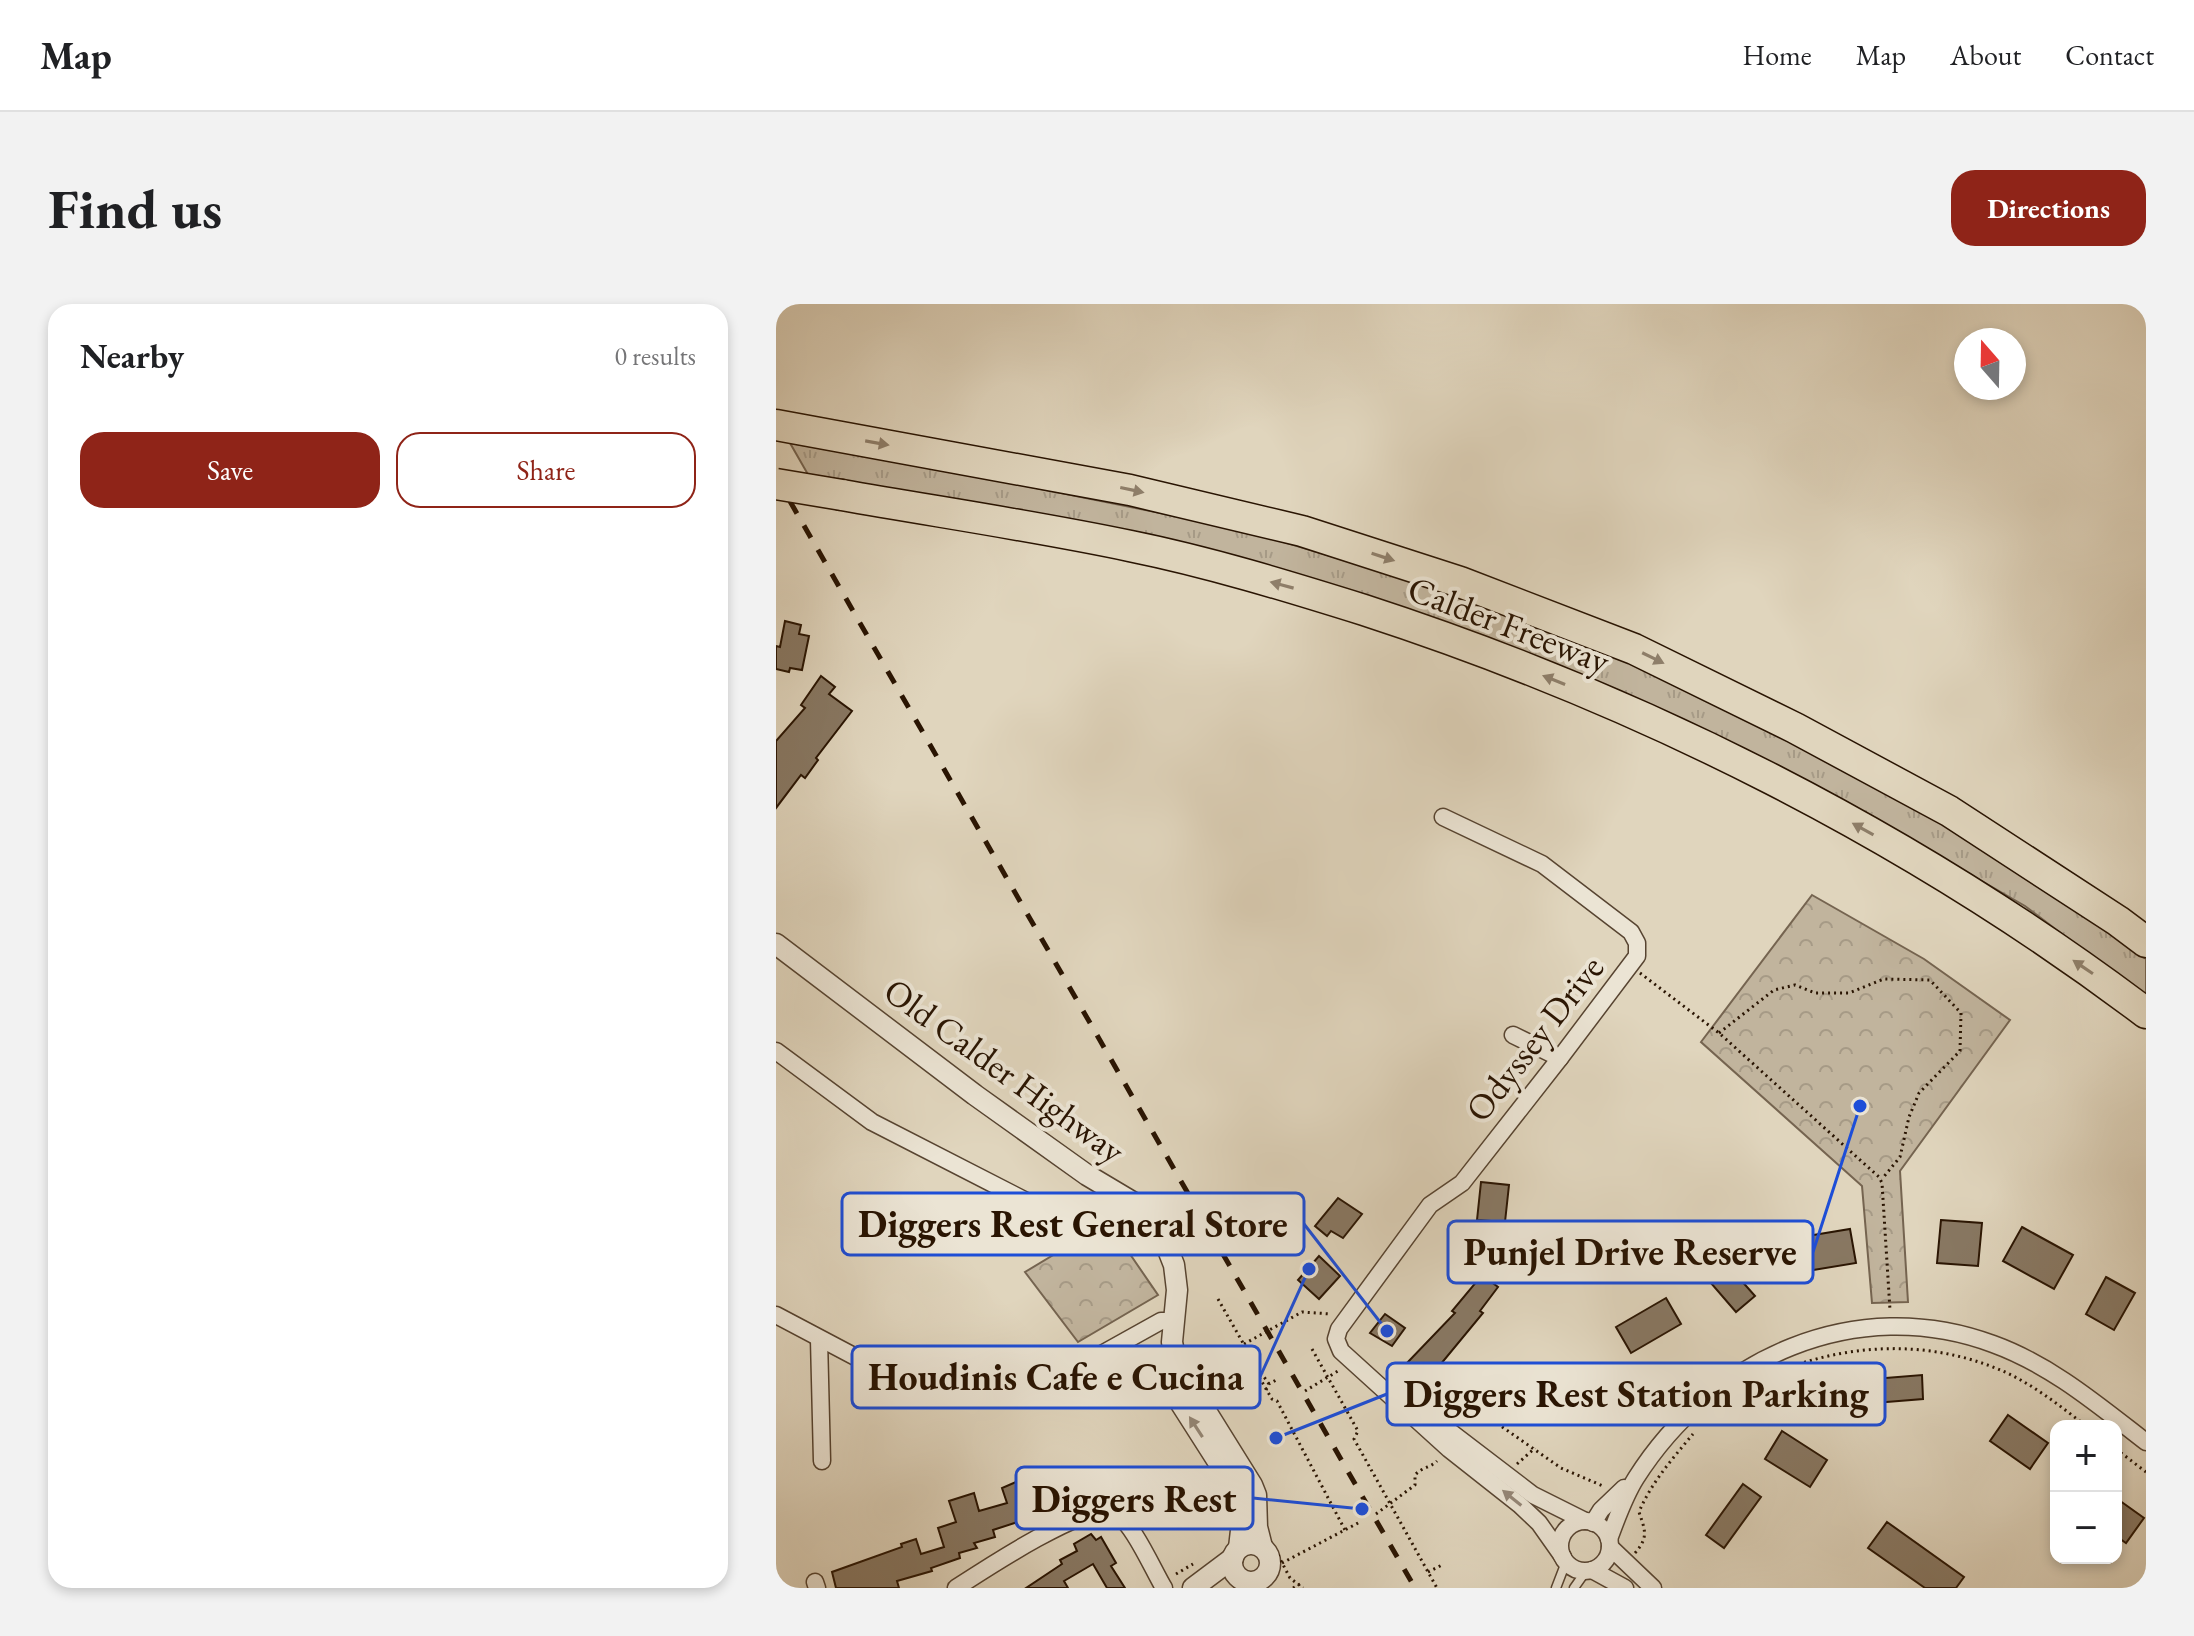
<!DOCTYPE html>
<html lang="en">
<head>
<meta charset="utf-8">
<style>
	:root { --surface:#fff; --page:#f2f2f2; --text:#202124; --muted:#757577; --line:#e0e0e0; --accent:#8f2418 }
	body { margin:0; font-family:"EB Garamond",serif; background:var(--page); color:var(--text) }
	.controls { position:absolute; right:24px; bottom:24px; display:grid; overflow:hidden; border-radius:16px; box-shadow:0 4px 12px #0003 }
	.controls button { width:72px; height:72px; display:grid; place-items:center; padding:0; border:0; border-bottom:2px solid var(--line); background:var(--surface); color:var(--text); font:40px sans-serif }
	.compass { position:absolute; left:1178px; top:24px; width:72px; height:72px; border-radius:50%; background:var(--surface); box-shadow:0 4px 12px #0003; rotate:340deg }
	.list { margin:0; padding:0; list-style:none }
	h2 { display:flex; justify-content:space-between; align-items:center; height:104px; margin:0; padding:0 32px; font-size:34px }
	h2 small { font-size:26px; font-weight:400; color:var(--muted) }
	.actions { display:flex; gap:16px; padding:24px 32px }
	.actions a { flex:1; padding:18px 0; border:2px solid var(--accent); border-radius:24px; text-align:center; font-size:28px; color:var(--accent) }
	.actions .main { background:var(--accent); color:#fff }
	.map { position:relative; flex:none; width:1370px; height:1284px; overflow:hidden; border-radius:24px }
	header { display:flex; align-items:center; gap:48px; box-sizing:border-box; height:112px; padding:0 40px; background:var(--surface); border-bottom:2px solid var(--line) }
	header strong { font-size:38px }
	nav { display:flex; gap:44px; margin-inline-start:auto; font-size:28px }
	.intro { display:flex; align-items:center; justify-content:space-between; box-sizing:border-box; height:192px; padding:0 48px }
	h1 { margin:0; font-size:56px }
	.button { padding:20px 36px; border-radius:24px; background:var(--accent); color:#fff; font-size:28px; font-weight:700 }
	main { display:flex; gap:48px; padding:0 48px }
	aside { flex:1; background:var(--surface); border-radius:24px; box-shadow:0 4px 12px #0003 }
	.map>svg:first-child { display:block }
</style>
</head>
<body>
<header>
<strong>Map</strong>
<nav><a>Home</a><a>Map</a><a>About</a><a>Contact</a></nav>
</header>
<div class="intro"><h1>Find us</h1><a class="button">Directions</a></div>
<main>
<aside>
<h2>Nearby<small>0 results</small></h2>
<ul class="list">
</ul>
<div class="actions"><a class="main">Save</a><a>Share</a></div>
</aside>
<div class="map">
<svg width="1370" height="1284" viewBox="0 0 1370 1284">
	<defs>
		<pattern id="grass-tufts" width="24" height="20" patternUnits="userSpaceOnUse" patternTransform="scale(2)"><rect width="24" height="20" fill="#c1b49d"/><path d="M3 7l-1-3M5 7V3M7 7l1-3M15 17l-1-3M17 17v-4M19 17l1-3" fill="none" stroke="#a69a86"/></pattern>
		<pattern id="park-crowns" width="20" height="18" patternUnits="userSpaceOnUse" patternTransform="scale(2)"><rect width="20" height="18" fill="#c1b49d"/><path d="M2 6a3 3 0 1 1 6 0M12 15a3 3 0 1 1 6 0" fill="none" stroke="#a69a86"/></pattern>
	</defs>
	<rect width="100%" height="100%" fill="#e0d5bd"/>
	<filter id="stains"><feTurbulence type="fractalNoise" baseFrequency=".0025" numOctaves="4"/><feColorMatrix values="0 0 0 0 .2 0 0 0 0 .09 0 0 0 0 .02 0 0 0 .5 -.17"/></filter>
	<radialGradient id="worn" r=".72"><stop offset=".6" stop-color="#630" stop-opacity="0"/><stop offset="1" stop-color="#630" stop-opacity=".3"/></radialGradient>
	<polygon fill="url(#grass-tufts)" stroke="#756450" stroke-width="2" points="14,139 170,166 464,225 701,296 895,374 1044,448 1212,547 1337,629 1370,655 1370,694 1249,602 1058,492 726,344 34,174"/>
	<g fill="url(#park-crowns)" stroke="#756450" stroke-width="2">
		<polygon points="1036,591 1148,655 1234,716 1124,867 1132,998 1096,999 1086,882 925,738"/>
		<polygon points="332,918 382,991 302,1038 249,968"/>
	</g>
	<g fill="#887863" stroke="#291402" stroke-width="2">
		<polygon points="9,317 25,321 23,330 33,332 26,366 14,364 13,368 0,365 0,342 4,343"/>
		<polygon points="45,372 59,383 53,390 76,407 40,454 42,456 29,474 25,471 0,504 0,437 29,404 25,401"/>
		<polygon points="705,878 733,881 729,918 701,916"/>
		<polygon points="562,894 586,910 567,934 555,927 551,932 539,922"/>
		<polygon points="1165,916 1206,919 1202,962 1161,959"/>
		<polygon points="1246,923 1297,951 1278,985 1227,957"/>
		<polygon points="1074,925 1080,959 1013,970 1007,936"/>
		<polygon points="940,948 979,992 960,1008 922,964"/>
		<polygon points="543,952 564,972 543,995 522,976"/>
		<polygon points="706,971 722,983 704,1007 707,1009 650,1078 630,1060 679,1009 676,1007"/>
		<polygon points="1330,973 1359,989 1338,1026 1310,1010"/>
		<polygon points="890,994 905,1020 855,1049 840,1023"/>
		<polygon points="609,1010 629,1024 616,1042 594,1029"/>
		<polygon points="1146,1071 1147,1095 1074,1101 1073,1077"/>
		<polygon points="1232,1111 1272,1139 1254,1165 1214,1137"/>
		<polygon points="1006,1127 1051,1156 1034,1183 989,1155"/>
		<polygon points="277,1170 284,1194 253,1210 254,1214 217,1226 219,1233 198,1239 201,1244 183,1249 184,1254 155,1264 156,1267 121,1277 123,1284 60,1284 56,1268 126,1243 125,1240 140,1235 145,1250 168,1243 162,1224 180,1218 173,1197 198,1189 203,1207 231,1199 226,1184 240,1178 241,1183"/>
		<polygon points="967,1180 985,1193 948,1244 930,1231"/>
		<polygon points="1340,1194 1368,1214 1350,1239 1340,1232"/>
		<polygon points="1111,1218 1188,1273 1180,1284 1149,1284 1092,1244"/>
		<polygon points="315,1230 320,1236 325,1233 340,1259 335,1262 349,1284 331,1284 317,1260 288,1277 292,1284 250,1284 286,1260 284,1256 301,1247 298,1240"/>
	</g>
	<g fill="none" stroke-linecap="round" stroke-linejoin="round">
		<defs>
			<g id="service">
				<polyline points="780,1284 790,1258"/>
				<polyline points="798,1284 810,1267"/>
			</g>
			<g id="minor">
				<polyline points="667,513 766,560 855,628 861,639 861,652 784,754 686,879 654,901 563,1025 560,1035 565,1047 673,1145 744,1201 763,1219 787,1253"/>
				<polyline points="737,731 784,754"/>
				<polyline points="0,747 96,818 293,919"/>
				<polyline points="0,1011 125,1077 144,1081 271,1076 297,1066 385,1017 398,1017"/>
				<polyline points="43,1035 46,1157"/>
				<polyline points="621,1087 757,1191 809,1217"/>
				<circle cx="809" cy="1242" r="25"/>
				<polyline points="817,1219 825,1206 848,1184"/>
				<path d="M833 1235C841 1214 848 1193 860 1174 936 1054 1080 989 1217 1040 1275 1061 1322 1101 1370 1138"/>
				<polyline points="834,1243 877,1284"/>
				<polyline points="816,1266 849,1284"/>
				<polyline points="39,1278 41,1284"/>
				<path d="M180 1284C206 1267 312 1197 337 1208 356 1216 377 1266 388 1284"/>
			</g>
			<g id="tertiary">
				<polyline points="0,640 199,791 311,871 358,899 371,912 387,933 398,961 401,986 396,1038 400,1059 476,1181 480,1191 481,1223 486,1243"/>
				<polyline points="386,1056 402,1095 462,1189 467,1209 463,1244"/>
				<circle cx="475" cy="1259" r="19"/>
				<polyline points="417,1284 457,1254"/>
			</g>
			<g id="motorway">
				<polyline points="0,121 354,186 526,227 684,278 858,345 1019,424 1173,507 1342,617 1370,638"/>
				<path d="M66 191C162 208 259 222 354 242 433 258 511 282 588 306 868 397 1135 532 1370 709"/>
			</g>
		</defs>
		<use href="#service" stroke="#574431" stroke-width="11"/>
		<use href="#minor" stroke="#574431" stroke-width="19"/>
		<use href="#tertiary" stroke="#574431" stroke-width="23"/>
		<use href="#motorway" stroke="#291402" stroke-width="33"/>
		<g stroke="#291402" stroke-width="3" stroke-dasharray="2 4" stroke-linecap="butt">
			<polyline points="864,669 943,729 1103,873 1106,879 1114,1006"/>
			<polyline points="943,729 998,686 1019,681 1039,689 1073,689 1108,675 1154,676 1185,709 1184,747 1143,789 1133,813 1124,853 1106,875"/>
			<polyline points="442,995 479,1060"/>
			<polyline points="468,1040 526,1008 555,1010"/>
			<polyline points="536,1045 582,1127 578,1135 661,1284"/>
			<polyline points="619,1061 665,1099 693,1105 712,1113 785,1164 827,1182"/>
			<path d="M1011 1064C1081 1039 1153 1037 1222 1065 1254 1078 1283 1101 1310 1122"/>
			<polyline points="493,1080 479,1060 476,1061 496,1095 501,1097 569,1226"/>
			<polyline points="490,1086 493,1080 502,1075"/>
			<polyline points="529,1087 562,1067"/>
			<polyline points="686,1103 690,1119"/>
			<polyline points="931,1117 947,1104"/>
			<polyline points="1340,1145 1370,1168"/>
			<polyline points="741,1160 759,1144"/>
			<path d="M600 1210 639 1181V1171C646 1163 654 1164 661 1157"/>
			<path d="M859 1249C873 1233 869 1226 863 1208 875 1179 897 1154 917 1130"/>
			<polyline points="502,1251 514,1274 527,1284"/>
			<polyline points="506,1259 584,1218"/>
			<polyline points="652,1268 668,1260"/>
			<polyline points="400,1270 417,1260"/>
			<polyline points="517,1284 524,1280"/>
		</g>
		<use href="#service" stroke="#ebe4d4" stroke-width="8"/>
		<use href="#minor" stroke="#ebe4d4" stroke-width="16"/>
		<use href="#tertiary" stroke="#ebe4d4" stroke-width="20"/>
		<use href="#motorway" stroke="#e0d5bd" stroke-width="30"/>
		<polyline stroke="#291402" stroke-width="5" stroke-dasharray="14 14" stroke-linecap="butt" points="0,173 639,1284"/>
		<defs>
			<polyline id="motorway-bridge" points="0,180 66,191"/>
		</defs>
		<use href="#motorway-bridge" stroke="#291402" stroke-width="33" stroke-linecap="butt"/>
		<use href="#motorway-bridge" stroke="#e0d5bd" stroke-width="30"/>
	</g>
	<defs><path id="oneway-solid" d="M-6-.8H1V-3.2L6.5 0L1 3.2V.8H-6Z" transform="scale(2)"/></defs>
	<g fill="#8e7e69">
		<use href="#oneway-solid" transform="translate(101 139) rotate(10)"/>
		<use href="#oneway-solid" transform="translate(356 186) rotate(12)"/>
		<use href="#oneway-solid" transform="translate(607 253) rotate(18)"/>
		<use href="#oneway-solid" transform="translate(506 281) rotate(-165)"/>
		<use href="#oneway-solid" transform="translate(877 354) rotate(26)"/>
		<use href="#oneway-solid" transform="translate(778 376) rotate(-158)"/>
		<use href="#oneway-solid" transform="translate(1087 525) rotate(-151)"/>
		<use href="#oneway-solid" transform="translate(1307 663) rotate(-146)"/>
	</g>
	<g fill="#948676">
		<use href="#oneway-solid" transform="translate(420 1123) rotate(-123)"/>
		<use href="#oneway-solid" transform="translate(736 1194) rotate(-141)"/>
	</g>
	<g text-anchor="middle" stroke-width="8" stroke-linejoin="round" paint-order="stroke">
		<g font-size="36" fill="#291402" stroke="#ebe4d4">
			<text transform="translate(733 320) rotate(21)" y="13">Calder Freeway</text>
			<text transform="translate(758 734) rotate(-52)" y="13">Odyssey Drive</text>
			<text transform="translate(229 766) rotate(36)" y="13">Old Calder Highway</text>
		</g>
	</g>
	<path fill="none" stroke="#1d4ed8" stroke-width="3" d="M611 1027L528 920M1084 802L1037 948M533 965L484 1073M500 1134L611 1090M586 1205L477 1194"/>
	<g fill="#1d4ed8" stroke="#ebe4d4" stroke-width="3">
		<circle cx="611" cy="1027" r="8"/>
		<circle cx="1084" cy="802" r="8"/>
		<circle cx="533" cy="965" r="8"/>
		<circle cx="500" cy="1134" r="8"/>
		<circle cx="586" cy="1205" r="8"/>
	</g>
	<g fill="#ebe4d4" stroke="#1d4ed8" stroke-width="3">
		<rect x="66" y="889" width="462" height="62" rx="8"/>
		<rect x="672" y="917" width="365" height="62" rx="8"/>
		<rect x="76" y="1042" width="408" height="62" rx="8"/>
		<rect x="611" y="1059" width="498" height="62" rx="8"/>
		<rect x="240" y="1163" width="237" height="62" rx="8"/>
	</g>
	<g font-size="38" text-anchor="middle" font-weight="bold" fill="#291402">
		<text x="297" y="933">Diggers Rest General Store</text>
		<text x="854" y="961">Punjel Drive Reserve</text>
		<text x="280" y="1086">Houdinis Cafe e Cucina</text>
		<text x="860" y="1103">Diggers Rest Station Parking</text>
		<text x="358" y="1208">Diggers Rest</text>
	</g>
	<rect width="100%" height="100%" filter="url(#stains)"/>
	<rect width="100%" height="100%" fill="url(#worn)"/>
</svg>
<div class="controls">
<button>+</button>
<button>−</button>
</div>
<svg class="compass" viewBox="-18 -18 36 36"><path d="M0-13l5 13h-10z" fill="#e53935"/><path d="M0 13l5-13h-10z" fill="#757577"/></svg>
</div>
</main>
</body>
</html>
